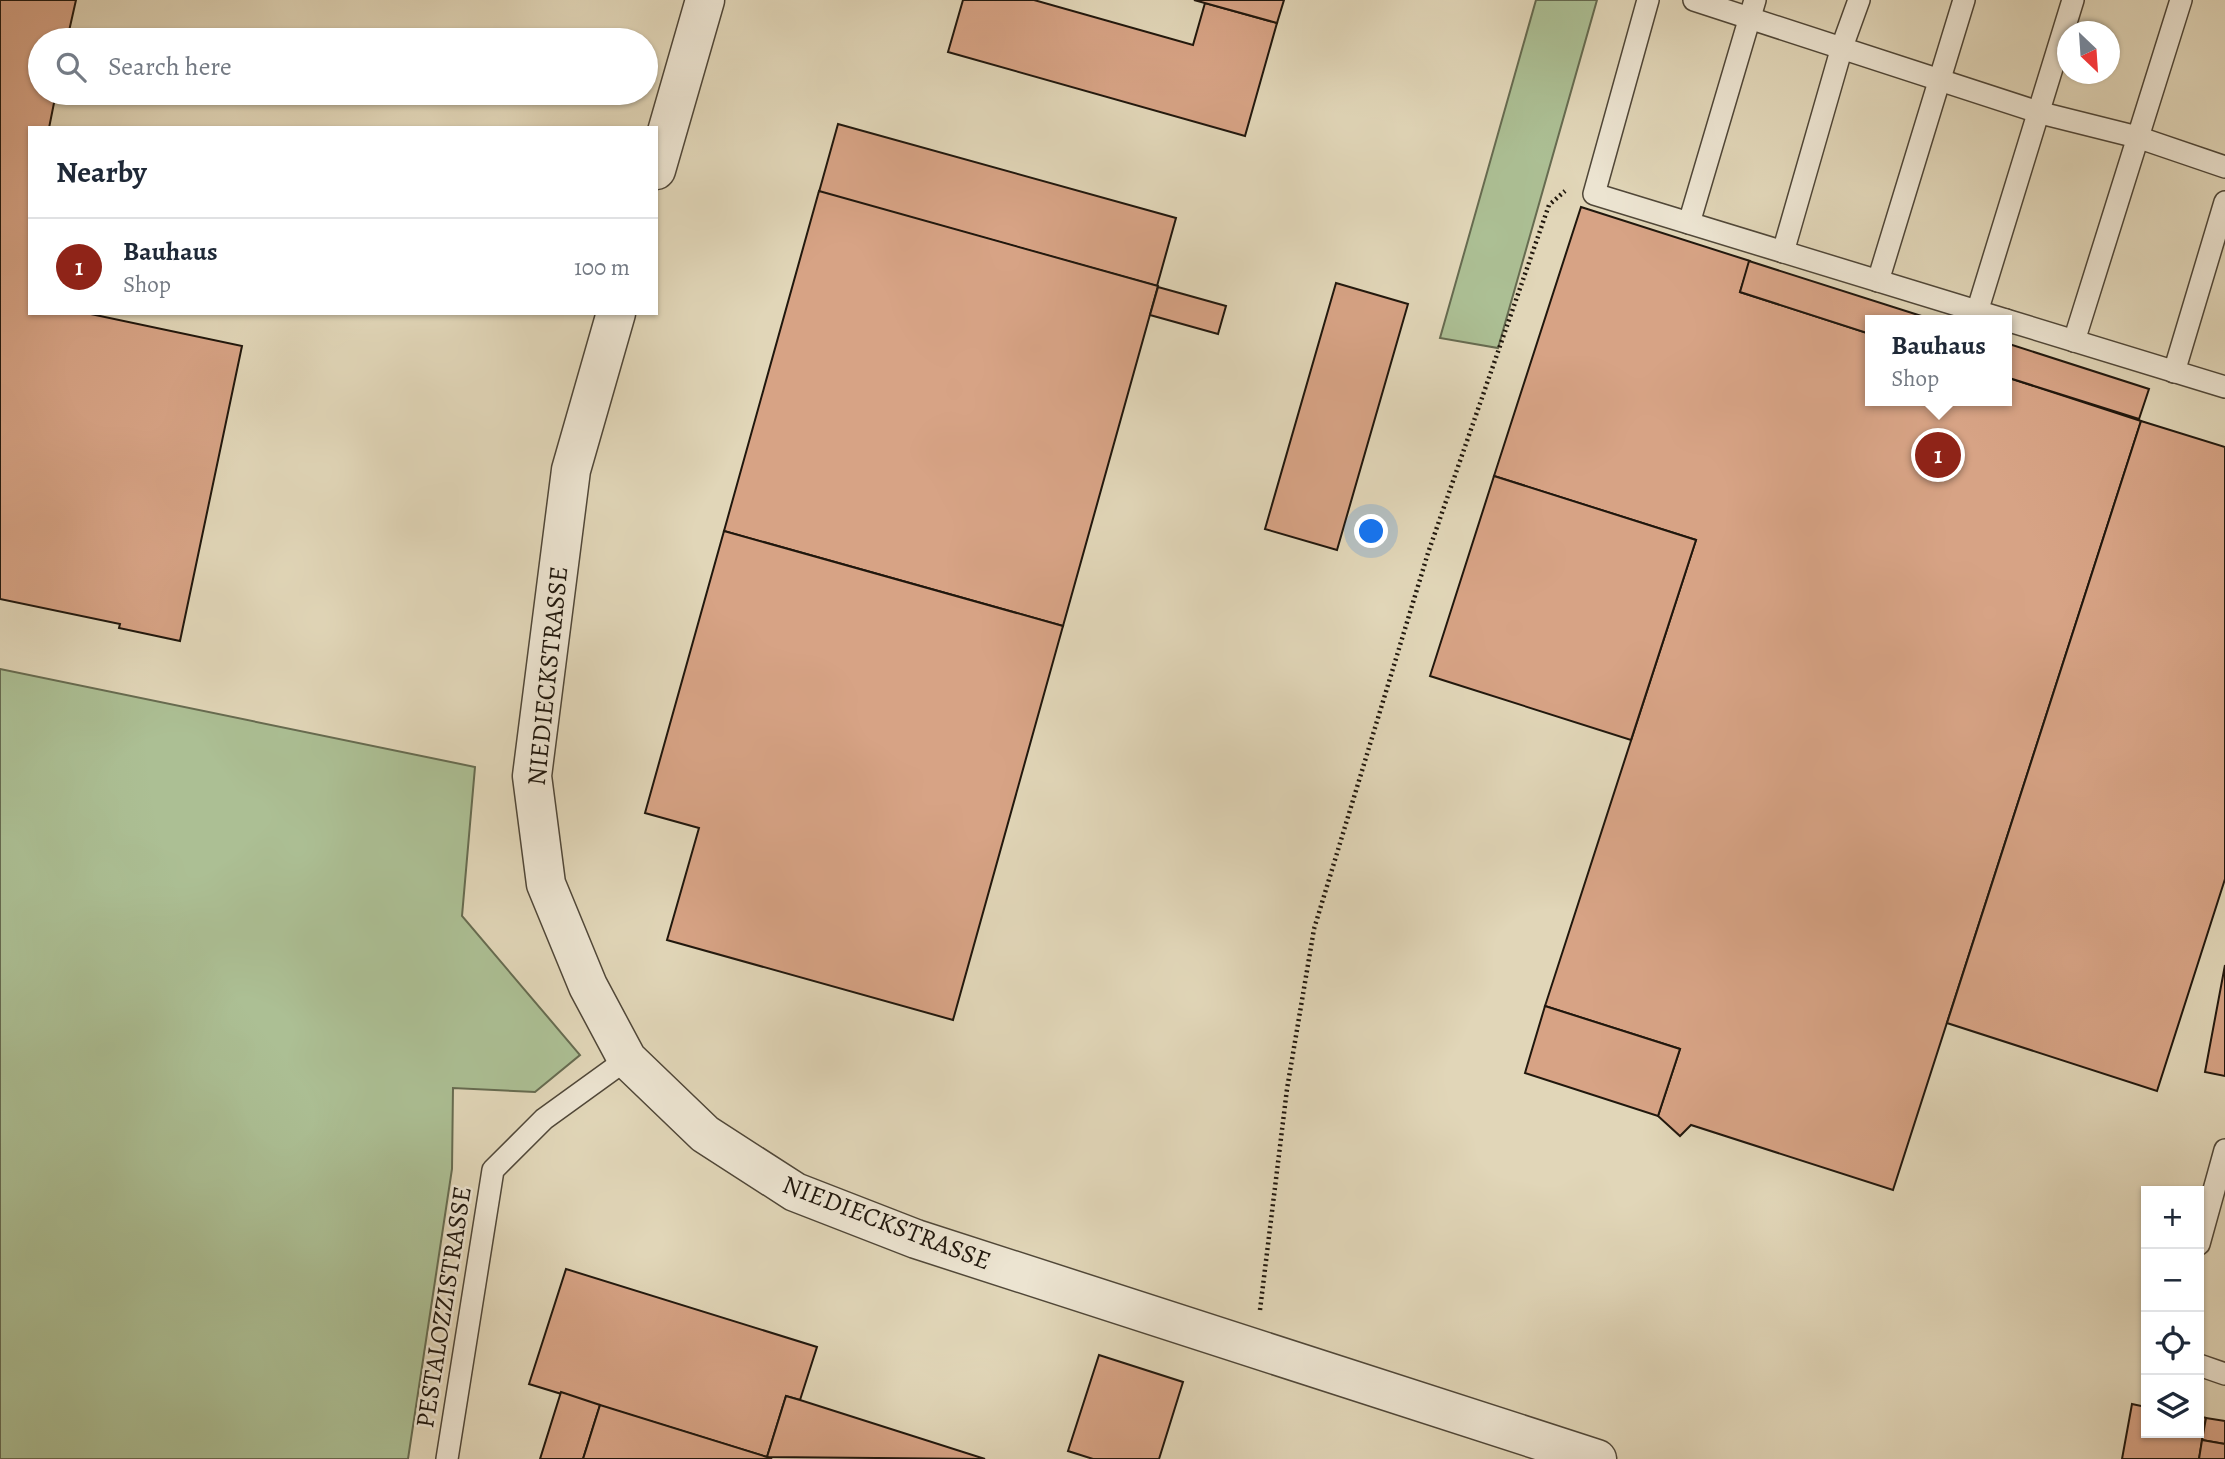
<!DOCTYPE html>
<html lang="en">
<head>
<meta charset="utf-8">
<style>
	:root { --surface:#fff; --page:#f2f2f3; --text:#1f2937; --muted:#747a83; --line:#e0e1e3; --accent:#8f2418 }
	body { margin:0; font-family:Alegreya,serif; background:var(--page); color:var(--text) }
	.controls { position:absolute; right:21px; bottom:21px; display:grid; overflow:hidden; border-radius:0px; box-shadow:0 2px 5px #0004 }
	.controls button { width:63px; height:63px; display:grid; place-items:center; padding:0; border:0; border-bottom:2px solid var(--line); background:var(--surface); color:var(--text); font:35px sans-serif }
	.compass { position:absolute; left:2057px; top:21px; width:63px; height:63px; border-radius:50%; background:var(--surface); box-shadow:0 2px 5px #0004; rotate:155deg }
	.you { position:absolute; left:1372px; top:532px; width:24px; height:24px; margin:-18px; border:5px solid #fff; border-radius:50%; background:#1a73e8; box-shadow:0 0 0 10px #1a73e833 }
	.badge { display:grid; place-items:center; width:46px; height:46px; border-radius:50%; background:var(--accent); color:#fff; font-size:23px; font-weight:700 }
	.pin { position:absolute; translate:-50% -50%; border:4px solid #fff; box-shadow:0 2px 7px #0006 }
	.popup { position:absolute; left:1865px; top:315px; width:147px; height:91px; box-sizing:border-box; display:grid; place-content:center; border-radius:0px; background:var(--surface); filter:drop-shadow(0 2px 5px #0005); font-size:23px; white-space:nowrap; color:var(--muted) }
	.popup b { font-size:26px; color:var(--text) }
	.popup::after { content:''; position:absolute; left:50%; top:100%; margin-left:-14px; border:14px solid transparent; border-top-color:var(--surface) }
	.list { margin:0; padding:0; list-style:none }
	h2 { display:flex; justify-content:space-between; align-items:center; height:91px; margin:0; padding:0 28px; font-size:30px }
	h2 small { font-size:23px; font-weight:400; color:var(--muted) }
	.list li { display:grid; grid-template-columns:46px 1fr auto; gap:21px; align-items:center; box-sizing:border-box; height:98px; padding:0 28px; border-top:2px solid var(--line) }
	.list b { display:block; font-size:26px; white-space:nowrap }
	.list p { margin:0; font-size:23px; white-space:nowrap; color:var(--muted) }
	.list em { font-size:23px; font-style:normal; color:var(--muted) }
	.icon { flex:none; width:38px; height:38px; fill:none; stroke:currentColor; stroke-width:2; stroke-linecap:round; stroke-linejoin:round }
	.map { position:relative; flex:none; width:2225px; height:1459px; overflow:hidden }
	.search { position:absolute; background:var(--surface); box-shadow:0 2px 5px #0004; left:28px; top:28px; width:630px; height:77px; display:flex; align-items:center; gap:18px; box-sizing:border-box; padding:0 24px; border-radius:38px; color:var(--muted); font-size:26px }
	.panel { position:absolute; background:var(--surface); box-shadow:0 2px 5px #0004; left:28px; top:126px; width:630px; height:189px; border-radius:0px }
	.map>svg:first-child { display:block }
</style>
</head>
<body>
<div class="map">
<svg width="2225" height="1459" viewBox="0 0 2225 1459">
	<rect width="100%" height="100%" fill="#e1d6b8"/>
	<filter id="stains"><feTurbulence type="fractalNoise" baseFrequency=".00286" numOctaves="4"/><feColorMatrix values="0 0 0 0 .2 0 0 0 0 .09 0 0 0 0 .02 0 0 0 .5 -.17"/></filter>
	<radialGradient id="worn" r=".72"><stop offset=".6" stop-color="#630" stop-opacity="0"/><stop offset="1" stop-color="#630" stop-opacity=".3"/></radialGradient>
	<g fill="#acbf94" stroke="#666b50" stroke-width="2">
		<polygon points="1536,0 1597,0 1498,348 1440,338"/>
		<polygon points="0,669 475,767 462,916 580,1055 535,1092 453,1088 452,1169 408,1459 0,1459"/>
	</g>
	<g fill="#d7a385" stroke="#20170d" stroke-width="2">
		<polygon points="0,0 76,0 67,40 40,40 40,93 56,93 49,128 30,128 30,313 86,313 242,346 180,641 119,628 120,624 0,599"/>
		<polygon points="963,0 1034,0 1193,45 1205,3 1277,23 1245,136 948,52"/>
		<polygon points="1194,0 1284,0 1277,23"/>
		<polygon points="838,124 1176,218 1157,286 819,192"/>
		<polygon points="819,191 1158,286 1063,626 724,531"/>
		<polygon points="1581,207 1750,261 1740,292 1870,334 1870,401 2006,401 2006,377 2141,421 1893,1190 1691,1125 1680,1136 1658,1116 1680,1049 1545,1006 1696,540 1494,476"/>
		<polygon points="1749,261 1934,320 1870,320 1870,334 1740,292"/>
		<polygon points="1336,283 1408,304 1337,550 1265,529"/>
		<polygon points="1158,287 1226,306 1218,334 1150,315"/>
		<polygon points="2006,343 2149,389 2139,419 2006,377"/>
		<polygon points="2141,421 2225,447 2225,879 2157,1091 1947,1023"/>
		<polygon points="1494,476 1696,540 1631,740 1430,676"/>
		<polygon points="724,531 1063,626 953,1020 667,940 699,828 645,813"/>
		<polygon points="2225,965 2225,1076 2205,1072"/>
		<polygon points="1545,1006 1680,1049 1658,1116 1525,1073"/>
		<polygon points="566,1269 817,1347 800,1400 786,1396 767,1457 529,1384"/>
		<polygon points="1099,1355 1183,1382 1159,1459 1093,1459 1068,1451"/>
		<polygon points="561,1392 600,1405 583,1459 540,1459"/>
		<polygon points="786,1396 800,1400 985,1459 767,1457"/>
		<polygon points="2132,1404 2146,1407 2146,1433 2199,1433 2199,1416 2206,1418 2199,1459 2122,1459"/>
		<polygon points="600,1405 767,1457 772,1459 583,1459"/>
		<polygon points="2206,1418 2225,1421 2225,1444 2202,1440"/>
		<polygon points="2202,1440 2225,1444 2225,1459 2199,1459"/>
	</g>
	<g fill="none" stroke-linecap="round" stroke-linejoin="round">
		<defs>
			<g id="service">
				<polyline points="1648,0 1594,194 2006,320"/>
				<polyline points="1694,0 2041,113 2137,137 2225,167"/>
				<polyline points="1689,223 1755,0"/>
				<polyline points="1783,252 1842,47 1859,0"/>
				<polyline points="1878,281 1964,0"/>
				<polyline points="1977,312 2073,0"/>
				<polyline points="2006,320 2225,387"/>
				<polyline points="2074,341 2181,0"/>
				<polyline points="2174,372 2225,202"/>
				<polyline points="2199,1244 2225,1150"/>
				<polyline points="2199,1365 2225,1374"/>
				<polyline points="447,1459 493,1170 544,1119 627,1059"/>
			</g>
			<g id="minor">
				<polyline points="656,170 705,0"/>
				<polyline points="616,313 571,470 532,776 546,884 588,986 627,1059 705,1134 795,1192 916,1239 1597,1459"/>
			</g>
		</defs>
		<use href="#service" stroke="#504738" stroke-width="24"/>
		<use href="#minor" stroke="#504738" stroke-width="41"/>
		<polyline stroke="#20170d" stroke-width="4.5" stroke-dasharray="2 3.5" stroke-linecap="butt" points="1260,1310 1287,1089 1314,929 1428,553 1549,205 1565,191"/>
		<use href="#service" stroke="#ece4d1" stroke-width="21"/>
		<use href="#minor" stroke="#ece4d1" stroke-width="38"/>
	</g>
	<g text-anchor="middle" stroke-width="5" stroke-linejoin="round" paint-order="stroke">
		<g font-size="26" fill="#20170d" stroke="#ece4d1">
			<text transform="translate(547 676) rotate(-84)" y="9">NIEDIECKSTRASSE</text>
			<text transform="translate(887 1222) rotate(21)" y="9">NIEDIECKSTRASSE</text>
			<text transform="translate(443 1307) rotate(-81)" y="9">PESTALOZZISTRASSE</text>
		</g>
	</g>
	<rect width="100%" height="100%" filter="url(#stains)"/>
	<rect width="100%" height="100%" fill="url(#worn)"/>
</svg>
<div class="controls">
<button>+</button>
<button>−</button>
<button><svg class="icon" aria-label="locate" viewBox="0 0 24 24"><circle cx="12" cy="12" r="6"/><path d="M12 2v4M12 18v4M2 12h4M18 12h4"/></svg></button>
<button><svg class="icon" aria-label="layers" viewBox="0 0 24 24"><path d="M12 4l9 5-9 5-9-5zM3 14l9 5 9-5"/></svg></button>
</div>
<svg class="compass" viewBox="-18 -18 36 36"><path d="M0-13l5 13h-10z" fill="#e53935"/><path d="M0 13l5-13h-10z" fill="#747a83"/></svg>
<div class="you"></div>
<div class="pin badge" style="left:1938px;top:455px">1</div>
<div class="popup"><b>Bauhaus</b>Shop</div>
<div class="search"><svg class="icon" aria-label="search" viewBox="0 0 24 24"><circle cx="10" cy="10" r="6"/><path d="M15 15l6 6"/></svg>Search here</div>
<section class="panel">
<h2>Nearby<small></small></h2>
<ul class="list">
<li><span class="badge">1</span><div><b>Bauhaus</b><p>Shop</p></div><em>100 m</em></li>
</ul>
</section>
</div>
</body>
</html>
